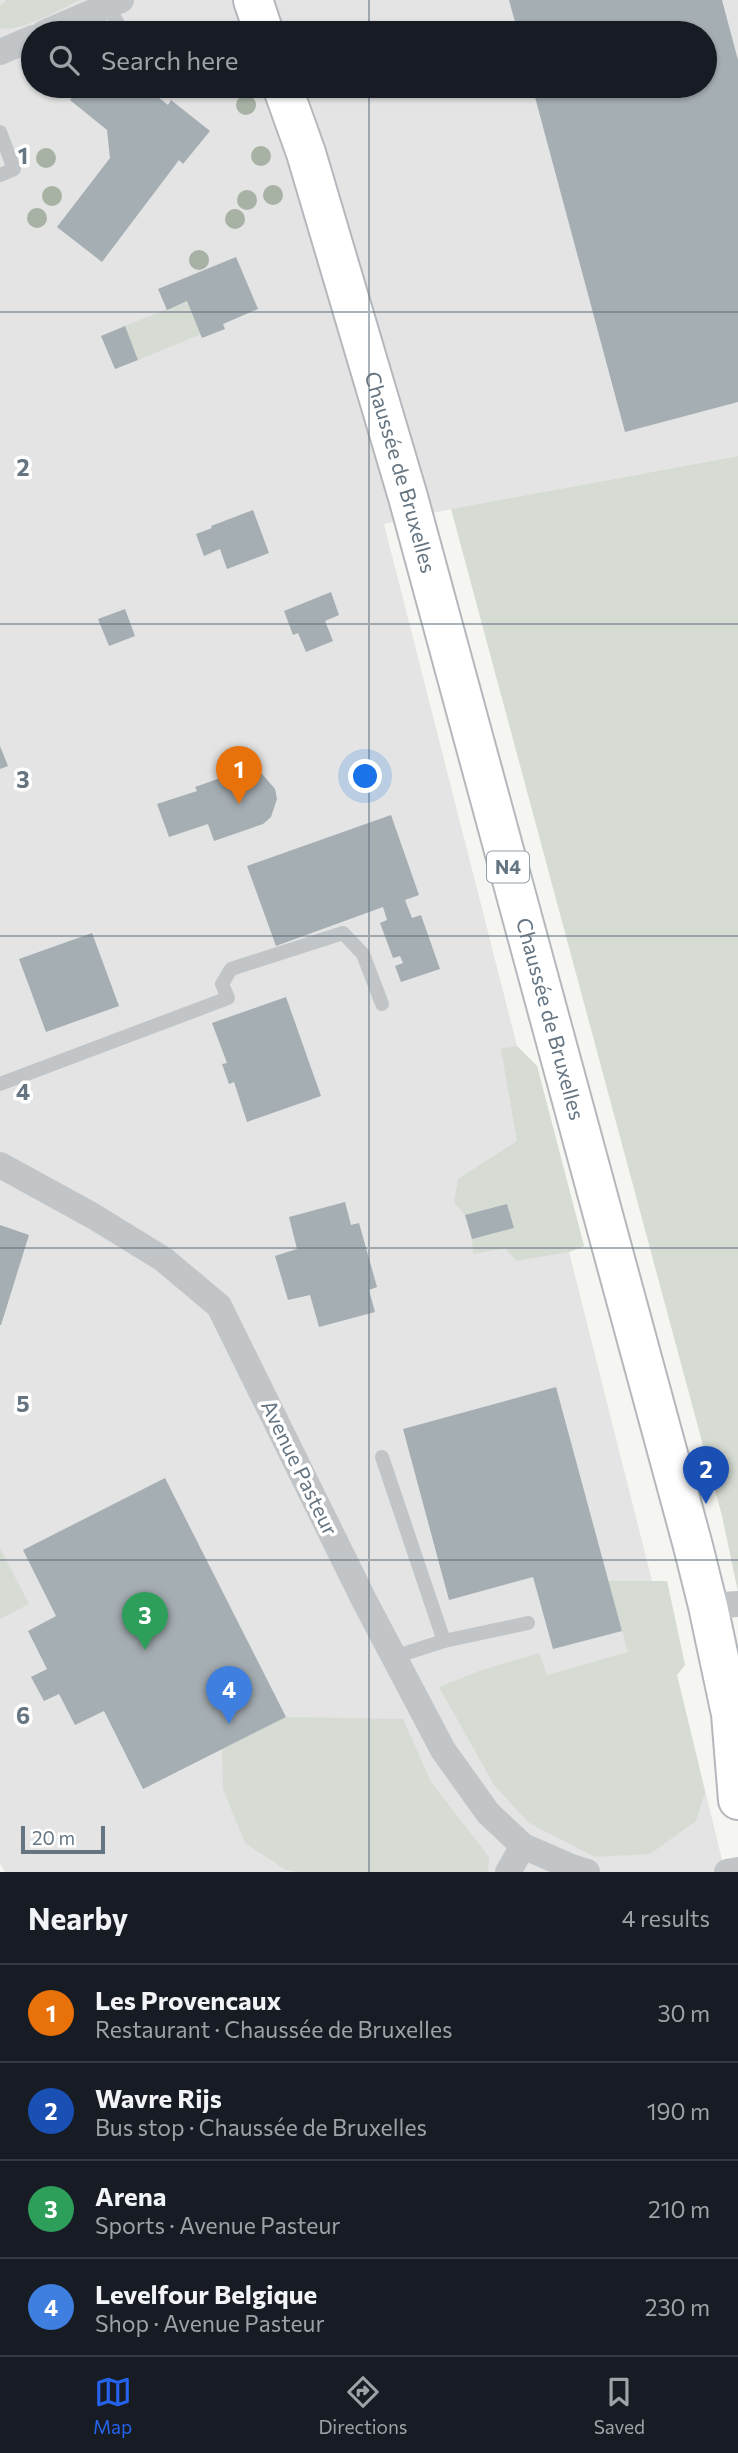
<!DOCTYPE html>
<html lang="en">
<head>
<meta charset="utf-8">
<style>
	:root { --surface:#171b24; --page:#20242c; --text:#f1f3f6; --muted:#9ea1a6; --line:#363941; --accent:#2563eb }
	body { margin:0; font-family:Commissioner,sans-serif; background:var(--page); color:var(--text) }
	.scale { position:absolute; left:21px; bottom:18px; width:84px; box-sizing:border-box; padding-left:7px; border:4px solid #657582; border-top:0; font-size:19px; line-height:24px; white-space:nowrap; color:#657582; -webkit-text-stroke:5px #fff; paint-order:stroke }
	.you { position:absolute; left:366px; top:777px; width:24px; height:24px; margin:-18px; border:5px solid #fff; border-radius:50%; background:#1a73e8; box-shadow:0 0 0 10px #1a73e833 }
	.badge { display:grid; place-items:center; width:46px; height:46px; border-radius:50%; background:var(--accent); color:#fff; font-size:23px; font-weight:700 }
	.pin { position:absolute; translate:-50% -58px; filter:drop-shadow(0 2px 4px #0008) }
	.pin::after { content:''; position:absolute; top:37px; width:24px; height:21px; background:inherit; clip-path:polygon(0 0,100% 0,50% 100%) }
	.list { margin:0; padding:0; list-style:none }
	h2 { display:flex; justify-content:space-between; align-items:center; height:91px; margin:0; padding:0 28px; font-size:30px }
	h2 small { font-size:23px; font-weight:400; color:var(--muted) }
	.list li { display:grid; grid-template-columns:46px 1fr auto; gap:21px; align-items:center; box-sizing:border-box; height:98px; padding:0 28px; border-top:2px solid var(--line) }
	.list b { display:block; font-size:26px; white-space:nowrap }
	.list p { margin:0; font-size:23px; white-space:nowrap; color:var(--muted) }
	.list em { font-size:23px; font-style:normal; color:var(--muted) }
	.icon { flex:none; width:38px; height:38px; fill:none; stroke:currentColor; stroke-width:2; stroke-linecap:round; stroke-linejoin:round }
	.map { position:relative; flex:none; width:738px; height:1872px; overflow:hidden }
	.search { position:absolute; background:var(--surface); box-shadow:0 2px 5px #0004; left:21px; right:21px; top:21px; height:77px; display:flex; align-items:center; gap:18px; box-sizing:border-box; padding:0 24px; border-radius:38px; color:var(--muted); font-size:26px }
	.sheet { height:483px; background:var(--surface) }
	nav { display:flex; justify-content:space-around; align-items:center; box-sizing:border-box; height:98px; border-top:2px solid var(--line); background:var(--surface); font-size:19px; color:var(--muted) }
	nav a { display:grid; justify-items:center; gap:4px }
	nav .on { color:var(--accent) }
	.map>svg:first-child { display:block }
</style>
</head>
<body>
<div class="map">
<svg width="738" height="1872" viewBox="0 0 738 1872">
	<rect width="100%" height="100%" fill="#f5f5f2"/>
	<path fill="#e3e4e3" fill-rule="evenodd" d="M0 0H738V456L451 509 384 524 517 1046 537 1066 584 1246 569 1252 652 1581H667L685 1665 677 1675 725 1872H5L0 1863ZM33 33H705V86H33Z"/>
	<g fill="#d6dcd3">
		<path d="M5 0H80C58 10 23 32 0 28V5L5 2Z"/>
		<polygon points="187,301 201,334 138,360 125,326"/>
		<polygon points="738,456 738,1592 722,1516 451,509"/>
		<polygon points="517,1046 537,1066 584,1246 569,1252 516,1261 505,1248 473,1254 472,1239 513,1228 465,1215 454,1203 458,1179 517,1141 501,1049"/>
		<polygon points="0,1548 29,1604 0,1619"/>
		<polygon points="608,1581 667,1581 685,1665 677,1675 705,1792 696,1821 650,1854 595,1857 529,1823 494,1785 439,1687 479,1671 539,1653 547,1675 628,1652"/>
		<polygon points="286,1717 403,1719 431,1782 489,1857 488,1872 297,1872 286,1870 245,1843 223,1789 222,1749"/>
	</g>
	<g fill="#a5aeb3">
		<polygon points="509,0 722,0 738,60 738,402 625,432 532,86 705,86 705,33 518,33"/>
		<polygon points="81,86 144,86 168,105 171,100 210,131 183,164 179,160 102,262 57,227 110,158 107,130 70,100"/>
		<polygon points="236,257 258,309 223,324 225,329 202,338 187,301 167,310 158,289"/>
		<polygon points="125,326 138,360 115,369 101,336"/>
		<polygon points="253,510 269,553 227,569 220,549 204,556 196,534 212,528 211,526"/>
		<polygon points="331,592 339,615 325,621 333,641 306,652 298,633 293,635 284,611"/>
		<polygon points="125,609 135,636 109,646 98,619"/>
		<polygon points="0,746 8,766 0,769"/>
		<polygon points="243,770 262,774 275,789 277,799 271,817 263,824 214,841 208,824 169,837 157,804 197,791 195,787"/>
		<polygon points="391,815 419,895 405,900 412,918 421,915 440,969 401,982 395,966 403,963 400,956 393,958 380,923 387,920 383,907 276,946 247,866"/>
		<polygon points="92,933 119,1006 46,1032 19,959"/>
		<polygon points="286,997 321,1096 247,1122 234,1082 229,1084 222,1064 227,1063 212,1023"/>
		<polygon points="345,1202 351,1225 359,1223 377,1287 369,1290 375,1312 319,1327 310,1295 288,1300 275,1256 297,1249 289,1217"/>
		<polygon points="507,1204 514,1228 472,1239 465,1215"/>
		<polygon points="0,1225 29,1235 1,1325 0,1325"/>
		<polygon points="556,1387 622,1631 553,1649 533,1577 449,1600 403,1429"/>
		<polygon points="165,1478 286,1717 143,1789 104,1711 75,1725 59,1694 44,1701 31,1677 47,1669 28,1631 56,1616 23,1550"/>
	</g>
	<g fill="none" stroke-linecap="round" stroke-linejoin="round">
		<defs>
			<g id="primary">
				<polyline points="253,0 264,33"/>
				<path id="s1" d="M282 86 306 153 408 497 693 1546 708 1606 731 1714 738 1800"/>
			</g>
		</defs>
		<use href="#primary" stroke="#b4b8bc" stroke-width="42"/>
		<g stroke="#c1c5c8" stroke-width="14">
			<polyline points="108,6 123,33"/>
			<polyline points="0,132 14,169 0,175"/>
			<polyline points="0,1084 228,998 222,984 231,969 343,933 363,954 382,1004"/>
			<polyline points="382,1457 444,1641"/>
			<polyline points="394,1657 444,1641 528,1623"/>
		</g>
		<g stroke="#c1c5c8" stroke-width="26">
			<polyline points="44,33 121,0"/>
			<polyline points="0,52 33,38"/>
			<polyline points="0,1165 93,1216 163,1259 219,1306 364,1600 443,1750 488,1813 523,1846 571,1867 587,1872"/>
			<polyline points="708,1606 738,1604"/>
			<polyline points="508,1872 523,1846"/>
			<polyline points="727,1872 738,1870"/>
		</g>
		<use href="#primary" stroke="#fff" stroke-width="38"/>
	</g>
	<g fill="#a7b1a4">
		<circle cx="246" cy="105" r="10"/>
		<circle cx="261" cy="156" r="10"/>
		<circle cx="46" cy="158" r="10"/>
		<circle cx="273" cy="195" r="10"/>
		<circle cx="52" cy="196" r="10"/>
		<circle cx="247" cy="200" r="10"/>
		<circle cx="37" cy="218" r="10"/>
		<circle cx="235" cy="219" r="10"/>
		<circle cx="199" cy="260" r="10"/>
	</g>
	<path fill="none" stroke="#657582" stroke-width="2" stroke-opacity="0.55" d="M369 0V33M369 86V1872M0 312H738M0 624H738M0 936H738M0 1248H738M0 1560H738"/>
	<g text-anchor="middle" stroke-width="7" stroke-linejoin="round" paint-order="stroke">
		<rect fill="#fff" stroke="#939ea8" stroke-width="2" x="487" y="851.5" width="42" height="31" rx="5"/>
		<g font-size="19" font-weight="bold" fill="#657582">
			<text x="508" y="874">N4</text>
		</g>
		<g font-size="21" fill="#657582" stroke="#fff">
			<text dy="7" stroke="none"><textPath href="#s1" startOffset="404">Chaussée de Bruxelles</textPath></text>
			<text dy="7" stroke="none"><textPath href="#s1" startOffset="971">Chaussée de Bruxelles</textPath></text>
			<text transform="translate(299 1468) rotate(64)" y="7">Avenue Pasteur</text>
		</g>
	</g>
	<g font-size="23" text-anchor="middle" font-weight="bold" fill="#657582" stroke="#fff" stroke-width="7" stroke-linejoin="round" paint-order="stroke">
		<text x="23" y="164">1</text>
		<text x="23" y="476">2</text>
		<text x="23" y="788">3</text>
		<text x="23" y="1100">4</text>
		<text x="23" y="1412">5</text>
		<text x="23" y="1724">6</text>
	</g>
</svg>
<div class="scale">20 m</div>
<div class="you"></div>
<div class="pin badge" style="left:239px;top:804px;background:#e8710a">1</div>
<div class="pin badge" style="left:706px;top:1504px;background:#1a4fb4">2</div>
<div class="pin badge" style="left:145px;top:1650px;background:#2e9e5b">3</div>
<div class="pin badge" style="left:229px;top:1724px;background:#3f7fe0">4</div>
<div class="search"><svg class="icon" aria-label="search" viewBox="0 0 24 24"><circle cx="10" cy="10" r="6"/><path d="M15 15l6 6"/></svg>Search here</div>
</div>
<section class="sheet">
<h2>Nearby<small>4 results</small></h2>
<ul class="list">
<li><span class="badge" style="background:#e8710a">1</span><div><b>Les Provencaux</b><p>Restaurant · Chaussée de Bruxelles</p></div><em>30 m</em></li>
<li><span class="badge" style="background:#1a4fb4">2</span><div><b>Wavre Rijs</b><p>Bus stop · Chaussée de Bruxelles</p></div><em>190 m</em></li>
<li><span class="badge" style="background:#2e9e5b">3</span><div><b>Arena</b><p>Sports · Avenue Pasteur</p></div><em>210 m</em></li>
<li><span class="badge" style="background:#3f7fe0">4</span><div><b>Levelfour Belgique</b><p>Shop · Avenue Pasteur</p></div><em>230 m</em></li>
</ul>
</section>
<nav>
<a class="on"><svg class="icon" aria-label="map" viewBox="0 0 24 24"><path d="M3 6l6-2 6 2 6-2v14l-6 2-6-2-6 2zM9 4v14M15 6v14"/></svg>Map</a>
<a><svg class="icon" aria-label="directions" viewBox="0 0 24 24"><path d="M12 3l9 9-9 9-9-9zM9 14v-3h6M13 9l2 2-2 2"/></svg>Directions</a>
<a><svg class="icon" aria-label="saved" viewBox="0 0 24 24"><path d="M7 4h10v16l-5-4-5 4z"/></svg>Saved</a>
</nav>
</body>
</html>
